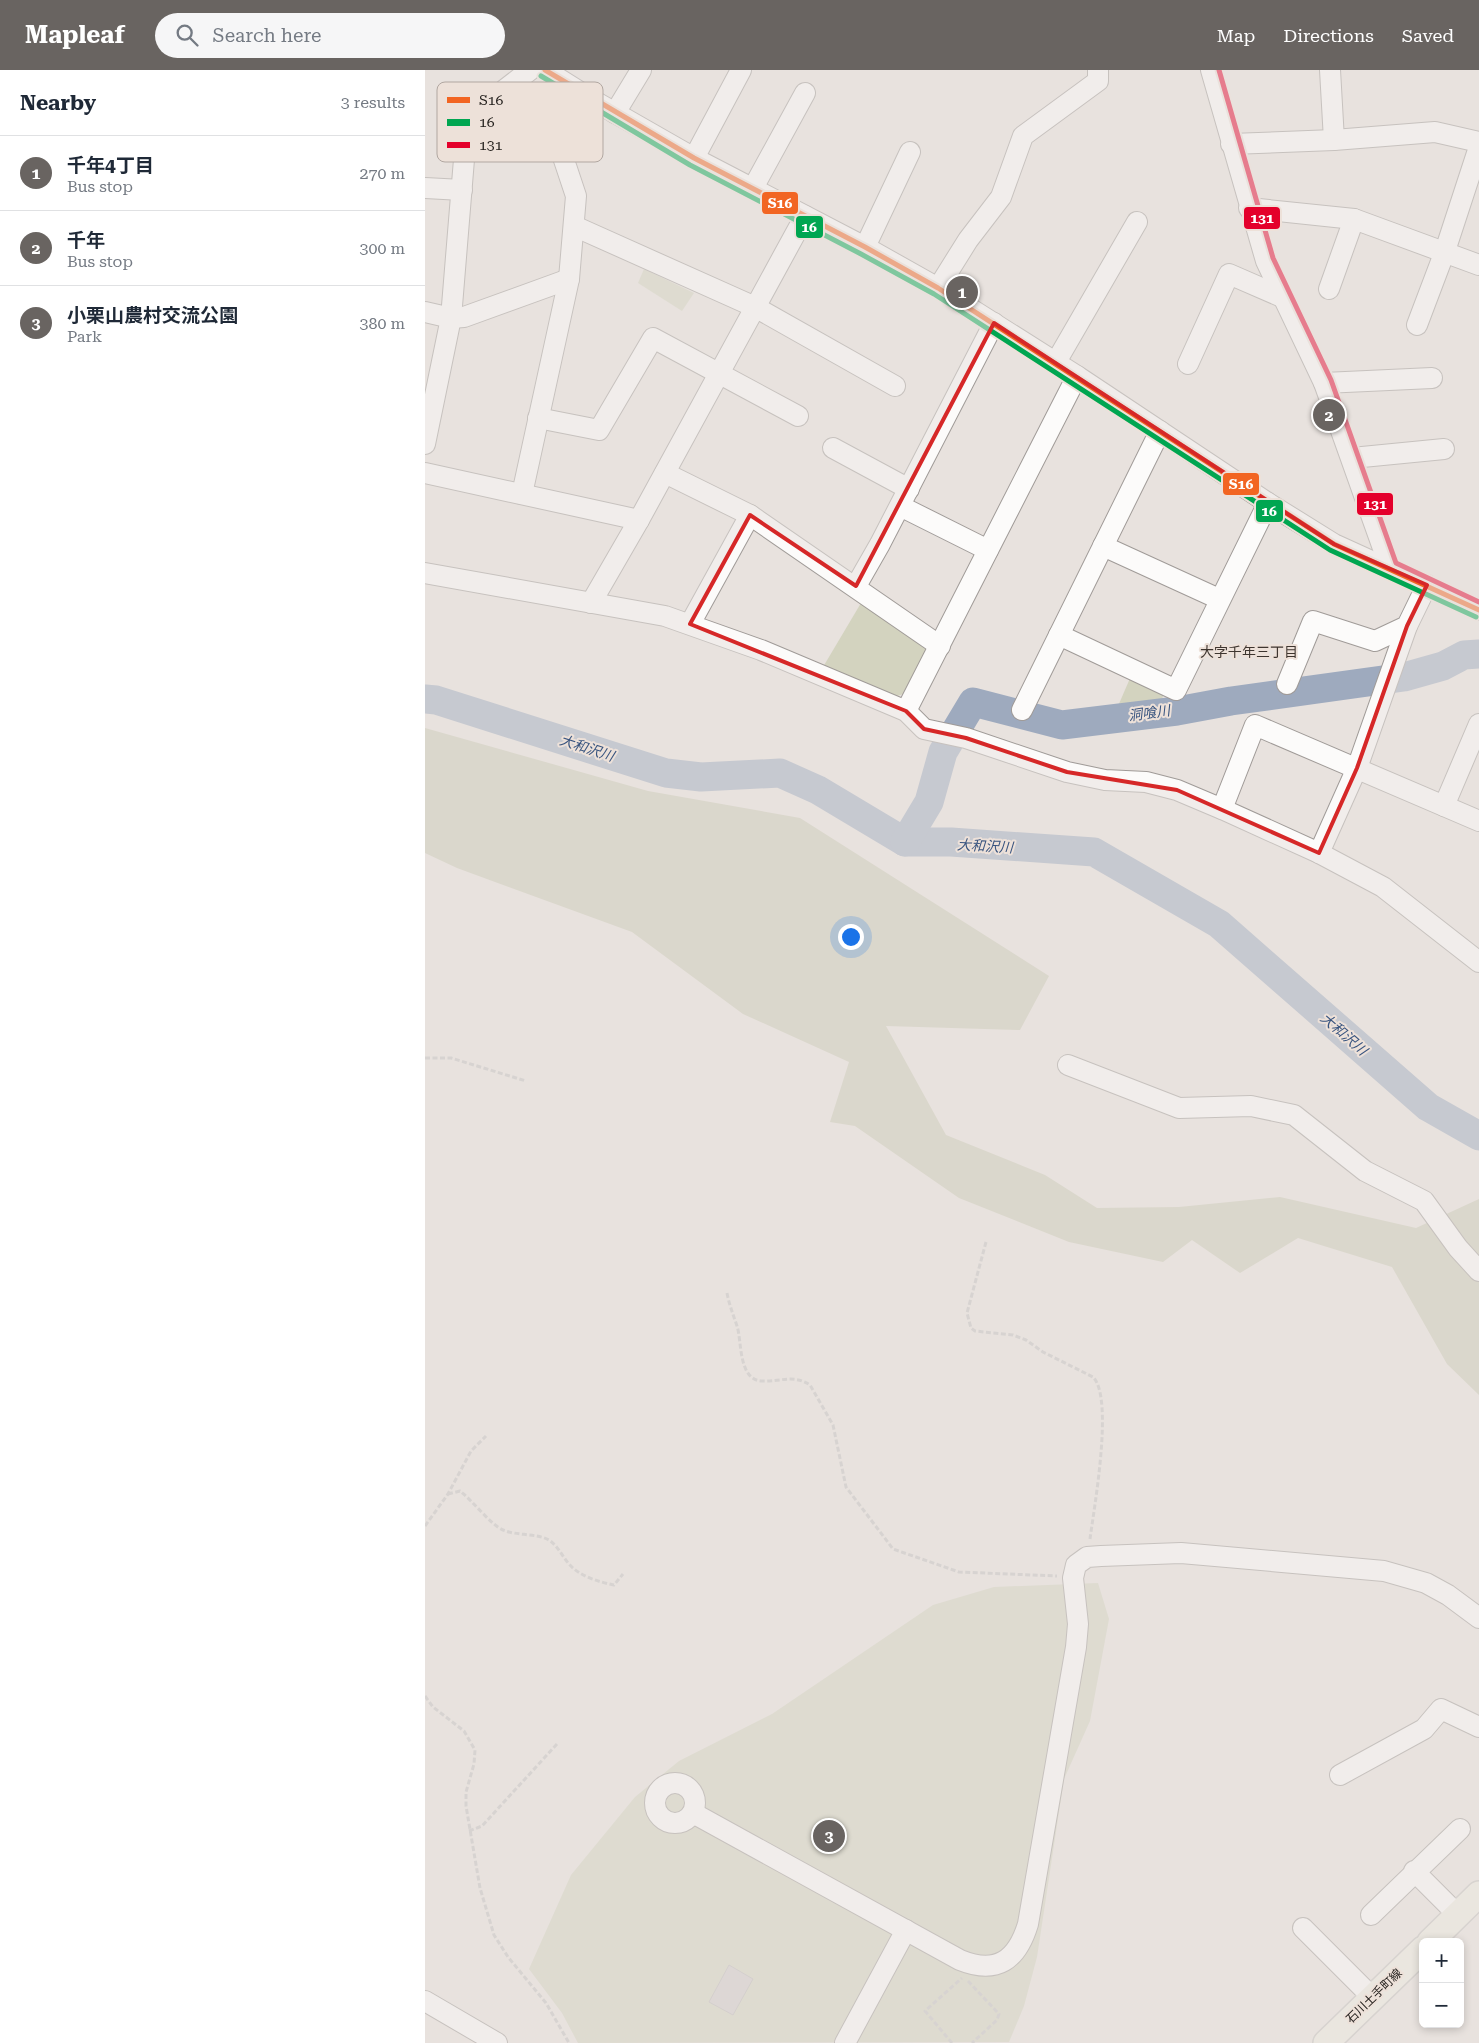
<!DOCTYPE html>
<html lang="en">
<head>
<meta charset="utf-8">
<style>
	:root { --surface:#fff; --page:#f6f6f7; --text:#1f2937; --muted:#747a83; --line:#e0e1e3; --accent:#696461 }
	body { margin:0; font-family:"Roboto Serif","Noto Sans JP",serif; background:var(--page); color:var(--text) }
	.controls { position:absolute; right:15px; bottom:15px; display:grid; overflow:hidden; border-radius:8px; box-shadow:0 2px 8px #0003 }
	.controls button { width:45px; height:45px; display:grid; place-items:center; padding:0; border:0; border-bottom:1px solid var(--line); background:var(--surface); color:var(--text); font:25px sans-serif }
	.you { position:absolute; left:425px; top:866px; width:18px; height:18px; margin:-12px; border:4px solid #fff; border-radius:50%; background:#1a73e8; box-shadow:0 0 0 8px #1a73e833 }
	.badge { display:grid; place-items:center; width:32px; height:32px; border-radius:50%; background:var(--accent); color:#fff; font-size:16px; font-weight:700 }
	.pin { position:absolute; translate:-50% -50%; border:2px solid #fff; box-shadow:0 1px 5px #0006 }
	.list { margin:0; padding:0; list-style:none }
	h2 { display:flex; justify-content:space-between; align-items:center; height:65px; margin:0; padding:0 20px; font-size:21px }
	h2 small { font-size:16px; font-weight:400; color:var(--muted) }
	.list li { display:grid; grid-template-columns:32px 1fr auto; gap:15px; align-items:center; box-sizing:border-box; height:75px; padding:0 20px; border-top:1px solid var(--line) }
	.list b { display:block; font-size:19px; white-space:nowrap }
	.list p { margin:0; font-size:16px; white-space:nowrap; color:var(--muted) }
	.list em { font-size:16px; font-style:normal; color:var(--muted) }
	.icon { flex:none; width:28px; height:28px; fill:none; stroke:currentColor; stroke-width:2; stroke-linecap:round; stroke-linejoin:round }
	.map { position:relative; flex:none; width:1054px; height:1973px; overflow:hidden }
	header { display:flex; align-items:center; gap:30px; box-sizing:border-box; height:70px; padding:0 25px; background:var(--accent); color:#fff }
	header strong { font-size:24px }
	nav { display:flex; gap:28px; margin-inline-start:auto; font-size:18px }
	.search { width:350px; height:45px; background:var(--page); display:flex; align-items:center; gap:12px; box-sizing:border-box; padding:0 18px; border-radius:28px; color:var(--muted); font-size:19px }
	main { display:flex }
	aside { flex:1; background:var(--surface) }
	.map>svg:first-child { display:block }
</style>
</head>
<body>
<header>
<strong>Mapleaf</strong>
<div class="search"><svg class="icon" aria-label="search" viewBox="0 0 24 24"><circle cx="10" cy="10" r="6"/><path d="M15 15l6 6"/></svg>Search here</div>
<nav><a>Map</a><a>Directions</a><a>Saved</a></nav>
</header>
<main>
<aside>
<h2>Nearby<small>3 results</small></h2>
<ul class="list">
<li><span class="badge">1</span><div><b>千年4丁目</b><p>Bus stop</p></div><em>270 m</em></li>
<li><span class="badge">2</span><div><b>千年</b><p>Bus stop</p></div><em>300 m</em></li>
<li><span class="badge">3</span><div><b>小栗山農村交流公園</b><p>Park</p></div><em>380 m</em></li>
</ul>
</aside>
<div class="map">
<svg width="1054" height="1973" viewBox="0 0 1054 1973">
	<rect width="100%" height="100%" fill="#e8e2de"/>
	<g fill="#d3d3bf">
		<polygon points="219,199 269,223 257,241 213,213"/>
		<polygon points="439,528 501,572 506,583 485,622 472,626 398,597"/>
		<polygon points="706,606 740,622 732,640 690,643"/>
		<polygon points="673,1513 684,1549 665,1651 639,1709 612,1887 599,1936 584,1972 153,1973 137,1943 104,1899 146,1805 210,1727 254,1691 347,1644 508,1535 569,1517"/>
	</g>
	<polygon fill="#cbcab5" points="0,658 223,721 375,748 624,906 595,960 461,956 521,1065 620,1105 672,1138 754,1137 855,1127 991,1158 1054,1129 1054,1325 1022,1294 967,1197 873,1168 815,1203 767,1170 738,1192 644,1172 534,1128 430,1056 405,1052 424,992 318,944 207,862 32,798 0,783"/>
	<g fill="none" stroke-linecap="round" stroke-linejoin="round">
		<g stroke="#9eaabe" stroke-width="29">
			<polyline points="0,629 11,630 241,703 276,707 355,703 393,720 480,772 526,772 669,782 794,854 1003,1037 1054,1066"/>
			<polyline points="480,772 504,732 518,682 548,632 637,655 752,641 806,631 979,607 1018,596 1039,585 1054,584"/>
		</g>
	</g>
	<polygon fill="#d0cbcb" stroke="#bdb8b8" points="304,1895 328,1909 308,1945 284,1932"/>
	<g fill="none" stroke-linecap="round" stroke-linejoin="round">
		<defs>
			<g id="minor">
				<polyline points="120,0 171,32 269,88 440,177 513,218 652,306 843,433 909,474 1054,540"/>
				<polyline points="786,0 841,191 899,313 965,498"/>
				<polyline points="905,0 909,70"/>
				<polyline points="190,43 216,0"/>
				<polyline points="806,74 909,70 1010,62 1054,72"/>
				<polyline points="269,88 316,0"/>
				<polyline points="0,118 37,120"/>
				<polyline points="328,118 380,23"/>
				<polyline points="824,138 929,149 1054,195"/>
				<polyline points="149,156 330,237 470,316"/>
				<polyline points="440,177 485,82"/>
				<polyline points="513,218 543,170 576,127 598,66 673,11 673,0"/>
				<polyline points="904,219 929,149"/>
				<polyline points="0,242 26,248 39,247 144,209"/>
				<polyline points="992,255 1020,181 1054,77"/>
				<polyline points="631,292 712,152"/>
				<polyline points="763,294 804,204 857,227"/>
				<polyline points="899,313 1007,308"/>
				<polyline points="113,348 174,360 228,268 373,346"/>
				<polyline points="0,374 26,248 41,65 48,40 69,28 105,0"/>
				<polyline points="408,378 484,419"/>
				<polyline points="927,388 1019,379"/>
				<polyline points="0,403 214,450"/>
				<polyline points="240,403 325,445 515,576"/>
				<polyline points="97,424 144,209 151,126 137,84 142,72 171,32"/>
				<polyline points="475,436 563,480"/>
				<polyline points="678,476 794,529"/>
				<polyline points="0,503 240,546 336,580 481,641 499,659 541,668 642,702 680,710 721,712 752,720 797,739 894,783 958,817 1054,892"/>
				<polyline points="431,516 455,474 569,253"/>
				<polyline points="166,533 214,450 380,146"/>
				<polyline points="265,554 325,445"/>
				<polyline points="634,565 751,620 843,433"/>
				<polyline points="862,614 888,551 950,571 982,556 1002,515"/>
				<polyline points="597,640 735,361"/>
				<polyline points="481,641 652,306"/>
				<polyline points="1019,736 1054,654"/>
				<polyline points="797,739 830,655 1054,751"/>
				<polyline points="894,783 932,698 982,556"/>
				<polyline points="643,995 754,1038 826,1036 869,1045 940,1101 999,1131 1033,1178 1054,1201"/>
				<polyline points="915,1705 999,1659 1016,1639 1054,1657"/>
				<circle cx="250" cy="1733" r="20"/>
				<path d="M268 1743 535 1890C572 1905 592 1890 603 1854L651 1577 653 1554 648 1508 651 1495 662 1487 676 1486 756 1483 959 1501 1001 1513 1023 1525 1054 1548"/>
				<polyline points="989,1801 1033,1845"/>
				<polyline points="946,1845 1035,1759"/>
				<polyline points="878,1858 948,1928"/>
				<polyline points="0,1931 72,1973"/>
				<polyline points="420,1973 481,1860"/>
			</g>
			<g id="major">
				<polyline points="1005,1872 1054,1824"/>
				<polyline points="901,1973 998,1879"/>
			</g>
		</defs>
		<use href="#minor" stroke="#a09b98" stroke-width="22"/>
		<use href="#major" stroke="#c3c0bd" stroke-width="28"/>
		<g stroke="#c4c2c1" stroke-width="3" stroke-dasharray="5 2.5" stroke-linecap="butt">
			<polyline points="0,988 26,988 101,1011"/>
			<path d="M561 1172 542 1243 546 1258 550 1261 588 1265 601 1270 618 1282 668 1307C689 1328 669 1438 665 1469"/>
			<path d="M302 1223C304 1234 308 1244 312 1256 317 1271 313 1310 337 1311 354 1312 369 1304 385 1315L408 1355 421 1417 468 1479 534 1502 632 1506"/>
			<path d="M23 1424 35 1421C48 1431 66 1455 78 1460 92 1466 111 1463 124 1470 133 1476 137 1486 144 1494 154 1506 174 1512 189 1515L198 1504"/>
			<polyline points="0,1456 23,1424 46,1381 61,1366"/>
			<polyline points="0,1626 8,1637 39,1661 50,1680 49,1694 41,1722 41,1736 55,1818 69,1865 83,1887 121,1933 144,1973"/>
			<polyline points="44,1761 57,1756 132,1674"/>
			<polyline points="543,1911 574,1944 572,1950 547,1973"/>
			<polyline points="527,1973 500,1941 537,1908"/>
		</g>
		<use href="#minor" stroke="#fcfbfa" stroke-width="20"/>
		<use href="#major" stroke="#eeeae0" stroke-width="25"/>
		<defs>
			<polyline id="bus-1" points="120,0 269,88 440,177 513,218 909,474 1054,540"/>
			<polyline id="bus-2" points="116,6 265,95 436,184 509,224 905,480 1051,547"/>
			<polyline id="bus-3" points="794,0 848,188 906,310 971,493 1054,532"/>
		</defs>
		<use href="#bus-1" stroke="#ede1d9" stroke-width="9"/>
		<use href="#bus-2" stroke="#ede1d9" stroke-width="9"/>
		<use href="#bus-3" stroke="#ede1d9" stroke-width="9"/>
		<use href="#bus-1" stroke="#f26522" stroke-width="5"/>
		<use href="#bus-2" stroke="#00a651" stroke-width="5"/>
		<use href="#bus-3" stroke="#e4002b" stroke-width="5"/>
	</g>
	<path d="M0 0H1054V1973H0ZM569 253 909 474 1002 515 982 556 932 698 894 783 752 720 642 702 541 668 499 659 481 641 265 554 325 445 431 516Z" fill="#e8e2de" fill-opacity=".55" fill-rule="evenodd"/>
	<path fill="none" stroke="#d62828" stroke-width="4" stroke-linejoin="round" d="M569 253 909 474 1002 515 982 556 932 698 894 783 752 720 642 702 541 668 499 659 481 641 265 554 325 445 431 516Z"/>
	<g text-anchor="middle" stroke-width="4" stroke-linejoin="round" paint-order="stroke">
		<g font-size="12" fill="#24201d" stroke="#ede1d9">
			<text transform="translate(949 1926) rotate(-44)" y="4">石川土手町線</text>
		</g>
		<g font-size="14" fill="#3e352f" stroke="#ede1d9">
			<text x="824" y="587">大字千年三丁目</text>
		</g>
		<g font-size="14" font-style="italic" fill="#38547f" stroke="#ede1d9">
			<text transform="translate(724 643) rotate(-8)" y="5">洞喰川</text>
			<text transform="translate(162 678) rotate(18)" y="5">大和沢川</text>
			<text transform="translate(560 776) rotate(3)" y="5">大和沢川</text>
			<text transform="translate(919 964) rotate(41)" y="5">大和沢川</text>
		</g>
	</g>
	<rect x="12" y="12" width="166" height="80" rx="8" fill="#ede1d9" stroke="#b1a7a1" stroke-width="1"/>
	<rect x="22" y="27" width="23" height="6" fill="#f26522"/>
	<rect x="22" y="49" width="23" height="7" fill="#00a651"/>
	<rect x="22" y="72" width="23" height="6" fill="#e4002b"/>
	<g font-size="14" fill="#24201d">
		<text x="54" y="35">S16</text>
		<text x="54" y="57">16</text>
		<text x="54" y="80">131</text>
	</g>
	<g stroke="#ede1d9" stroke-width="2">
		<rect x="336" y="121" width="38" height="24" rx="5" fill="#f26522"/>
		<rect x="818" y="136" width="38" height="24" rx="5" fill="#e4002b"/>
		<rect x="370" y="145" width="29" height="24" rx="5" fill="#00a651"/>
		<rect x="797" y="402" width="38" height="24" rx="5" fill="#f26522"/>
		<rect x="931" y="422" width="38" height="24" rx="5" fill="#e4002b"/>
		<rect x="830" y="429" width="29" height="24" rx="5" fill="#00a651"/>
	</g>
	<g font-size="14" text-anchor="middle" font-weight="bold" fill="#fff">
		<text x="355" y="138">S16</text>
		<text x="837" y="153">131</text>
		<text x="384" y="162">16</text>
		<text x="816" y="419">S16</text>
		<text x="950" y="439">131</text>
		<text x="844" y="446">16</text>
	</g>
</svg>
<div class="controls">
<button>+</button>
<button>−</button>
</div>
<div class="you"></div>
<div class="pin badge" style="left:537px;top:222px">1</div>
<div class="pin badge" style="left:904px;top:345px">2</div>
<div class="pin badge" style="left:404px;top:1766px">3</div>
</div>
</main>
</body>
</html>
